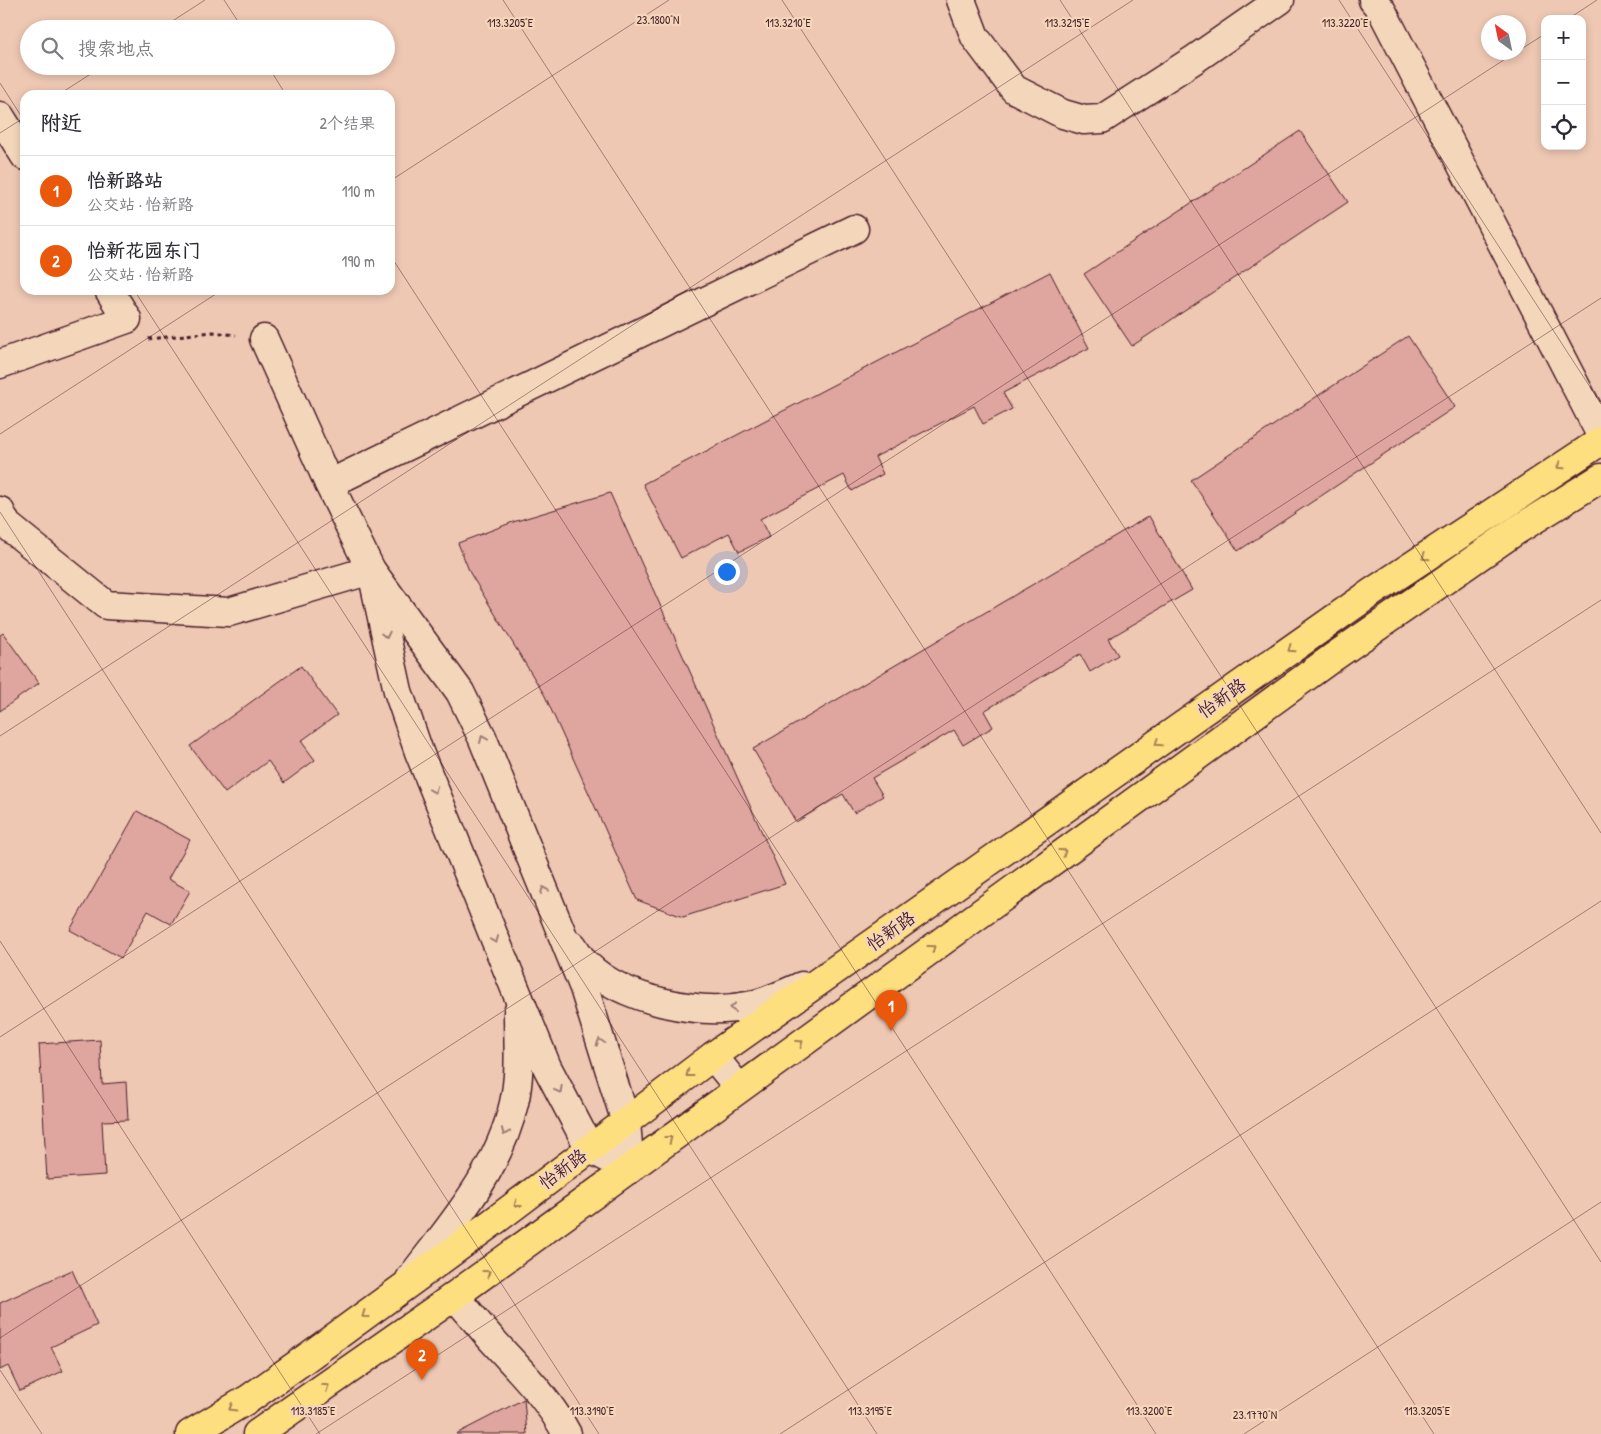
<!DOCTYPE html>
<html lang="zh">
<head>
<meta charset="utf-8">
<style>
	:root { --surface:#fff; --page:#f2f2f3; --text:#2b2b33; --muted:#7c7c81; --line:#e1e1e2; --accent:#ea580c }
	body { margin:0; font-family:"Patrick Hand","LXGW WenKai TC",sans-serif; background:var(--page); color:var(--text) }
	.controls { position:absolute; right:15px; top:15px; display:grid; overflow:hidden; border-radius:10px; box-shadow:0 2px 8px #0003 }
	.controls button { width:45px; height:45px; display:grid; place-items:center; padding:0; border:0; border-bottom:1px solid var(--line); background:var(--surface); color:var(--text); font:25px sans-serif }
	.compass { position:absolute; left:1481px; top:15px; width:45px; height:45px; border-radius:50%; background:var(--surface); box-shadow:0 2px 8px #0003; rotate:327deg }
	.you { position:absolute; left:726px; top:571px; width:18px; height:18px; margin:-12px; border:4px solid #fff; border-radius:50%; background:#1a73e8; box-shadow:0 0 0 8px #1a73e833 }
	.badge { display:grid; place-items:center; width:32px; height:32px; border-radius:50%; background:var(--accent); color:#fff; font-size:16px; font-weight:700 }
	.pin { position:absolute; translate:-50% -41px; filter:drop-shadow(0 1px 2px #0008) }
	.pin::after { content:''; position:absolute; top:26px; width:18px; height:15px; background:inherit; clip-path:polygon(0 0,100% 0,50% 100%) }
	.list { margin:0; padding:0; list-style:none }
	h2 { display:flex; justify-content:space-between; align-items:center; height:65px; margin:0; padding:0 20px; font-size:21px }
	h2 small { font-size:16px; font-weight:400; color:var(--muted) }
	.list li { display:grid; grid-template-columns:32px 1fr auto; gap:15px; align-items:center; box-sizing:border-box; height:70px; padding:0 20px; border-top:1px solid var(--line) }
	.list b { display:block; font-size:19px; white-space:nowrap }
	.list p { margin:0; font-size:16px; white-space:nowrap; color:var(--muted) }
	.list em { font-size:16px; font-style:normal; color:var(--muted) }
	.icon { flex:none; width:28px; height:28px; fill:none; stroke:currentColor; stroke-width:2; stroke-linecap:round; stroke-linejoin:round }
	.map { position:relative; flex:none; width:1601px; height:1434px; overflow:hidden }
	.search { position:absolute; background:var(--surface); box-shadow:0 2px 8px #0003; left:20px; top:20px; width:375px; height:55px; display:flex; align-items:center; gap:12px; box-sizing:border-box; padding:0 18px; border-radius:28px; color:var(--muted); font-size:19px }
	.panel { position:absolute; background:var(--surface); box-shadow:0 2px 8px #0003; left:20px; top:90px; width:375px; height:205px; border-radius:15px }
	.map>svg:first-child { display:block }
</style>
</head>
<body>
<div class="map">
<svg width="1601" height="1434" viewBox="0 0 1601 1434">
	<rect width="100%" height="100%" fill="#eec8b3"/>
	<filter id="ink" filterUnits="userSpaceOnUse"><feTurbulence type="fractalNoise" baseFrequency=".02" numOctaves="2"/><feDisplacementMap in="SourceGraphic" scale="10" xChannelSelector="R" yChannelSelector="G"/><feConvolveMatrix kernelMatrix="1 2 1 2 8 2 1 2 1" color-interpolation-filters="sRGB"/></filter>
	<g filter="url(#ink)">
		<g fill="#dfa59f" stroke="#4a1f2b">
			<polygon points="1300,131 1348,202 1132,346 1084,274"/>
			<polygon points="1050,272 1089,348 1003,393 1012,409 983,424 974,406 875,457 883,474 852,491 844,475 760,519 769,537 739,552 729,533 681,558 643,484"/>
			<polygon points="1408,336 1455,407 1238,551 1191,480"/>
			<polygon points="610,493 785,884 683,917 637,900 545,696 470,573 458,543 513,522"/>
			<polygon points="1149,516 1192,590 1108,639 1118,655 1090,672 1080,654 984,711 993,727 963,745 954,730 872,778 883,796 854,813 843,794 796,822 753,749"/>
			<polygon points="3,633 39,683 0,711 0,635"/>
			<polygon points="301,666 337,715 301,741 315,760 284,783 268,761 225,793 190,746"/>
			<polygon points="137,811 190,840 168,879 190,891 171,924 148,911 121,958 70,930"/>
			<polygon points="100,1040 102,1084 126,1082 128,1120 102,1121 105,1175 47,1179 39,1044"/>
			<polygon points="72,1270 97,1325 51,1347 63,1371 20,1391 8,1366 0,1370 0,1303"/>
			<polygon points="524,1399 527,1434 456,1434"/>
		</g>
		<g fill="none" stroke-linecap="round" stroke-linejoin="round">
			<defs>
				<g id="minor">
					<polyline points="961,0 975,37 1014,89 1063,114 1084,120 1102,119 1195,59 1280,0"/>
					<polyline points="1373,0 1382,11 1601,435"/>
					<polyline points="0,116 25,156"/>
					<polyline points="264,339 329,484 371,570 460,692 482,737 584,988 626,1122 630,1169"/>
					<polyline points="0,364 127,319 109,290"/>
					<polyline points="329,484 854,229"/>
					<polyline points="0,511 7,525 106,605 229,612 371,570"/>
					<polyline points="374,581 398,691 419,752 547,1067 590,1149 630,1169"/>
					<path d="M573 946C577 952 581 960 587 965 623 1000 699 1016 748 1006 767 1002 784 994 802 986"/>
					<polyline points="713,1056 739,1088"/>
					<path d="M410 1279C451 1225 499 1171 514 1103 521 1073 518 1042 518 1012"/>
					<path d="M455 1296C468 1311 481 1328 495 1343 522 1373 548 1398 567 1434"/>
				</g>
				<g id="major">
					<polyline points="190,1434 250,1398 298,1364 493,1222 713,1056 1371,593 1601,441"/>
					<polyline points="257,1434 439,1307 1332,658 1517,530 1601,478"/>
				</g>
			</defs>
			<use href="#minor" stroke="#4a1f2b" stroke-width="31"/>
			<use href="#major" stroke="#4a1f2b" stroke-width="31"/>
			<polyline stroke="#4a1f2b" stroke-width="3" stroke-dasharray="4 4" stroke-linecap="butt" points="148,339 213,332 236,335"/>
			<use href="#minor" stroke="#f4d7bb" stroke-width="28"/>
			<use href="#major" stroke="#fedf80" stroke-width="28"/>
		</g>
		<defs><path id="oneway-chevron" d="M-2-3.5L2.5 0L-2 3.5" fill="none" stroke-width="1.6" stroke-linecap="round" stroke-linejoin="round" transform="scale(1.25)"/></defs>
		<g stroke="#a47f56">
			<use href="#oneway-chevron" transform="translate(1560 466) rotate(147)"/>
			<use href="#oneway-chevron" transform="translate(1425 557) rotate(146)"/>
			<use href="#oneway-chevron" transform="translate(1291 649) rotate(145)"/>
			<use href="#oneway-chevron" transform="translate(1158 743) rotate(145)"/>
			<use href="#oneway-chevron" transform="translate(1063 852) rotate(-36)"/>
			<use href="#oneway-chevron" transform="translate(932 948) rotate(-36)"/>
			<use href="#oneway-chevron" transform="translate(800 1043) rotate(-36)"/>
			<use href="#oneway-chevron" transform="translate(689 1074) rotate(143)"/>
			<use href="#oneway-chevron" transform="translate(669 1139) rotate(-37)"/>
			<use href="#oneway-chevron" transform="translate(517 1204) rotate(143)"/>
			<use href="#oneway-chevron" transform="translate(487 1273) rotate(-36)"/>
			<use href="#oneway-chevron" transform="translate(365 1315) rotate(144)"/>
			<use href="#oneway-chevron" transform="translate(326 1387) rotate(-34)"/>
			<use href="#oneway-chevron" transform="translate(232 1408) rotate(149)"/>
		</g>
		<g stroke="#9f7b73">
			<use href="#oneway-chevron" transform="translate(386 635) rotate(78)"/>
			<use href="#oneway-chevron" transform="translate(483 739) rotate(-113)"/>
			<use href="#oneway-chevron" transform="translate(434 790) rotate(68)"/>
			<use href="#oneway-chevron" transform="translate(544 890) rotate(-112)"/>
			<use href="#oneway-chevron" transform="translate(495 940) rotate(68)"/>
			<use href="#oneway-chevron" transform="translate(733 1008) rotate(175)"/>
			<use href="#oneway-chevron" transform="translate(600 1042) rotate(-108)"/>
			<use href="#oneway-chevron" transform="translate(559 1090) rotate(62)"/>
			<use href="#oneway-chevron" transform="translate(505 1132) rotate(111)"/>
		</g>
	</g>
	<path fill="none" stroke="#4a1f2b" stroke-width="1" stroke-opacity="0.45" d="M224 0 243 29M503 0 1434 1434M782 0 1601 1262M1060 0 1601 833M1339 0 1601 404M1568 19 1597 0M160 29 205 0M1518 51 1545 34M268 66 286 95M0 83 25 122M58 95 103 66M0 133 25 117M390 181 669 0M390 255 1156 1434M134 290 877 1434M0 434 222 290M0 512 599 1434M0 736 1133 0M0 941 320 1434M0 1037 1516 52M0 1338 1601 298M0 1370 42 1434M316 1434 1601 600M780 1434 1601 901M1244 1434 1601 1202"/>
	<g text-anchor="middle" stroke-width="4.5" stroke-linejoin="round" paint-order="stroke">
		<g font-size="18" fill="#4a1f2b" stroke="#f4d7bb">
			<text transform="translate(1222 698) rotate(-35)" y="6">怡新路</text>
			<text transform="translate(891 931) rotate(-35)" y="6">怡新路</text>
			<text transform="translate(563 1169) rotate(-37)" y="6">怡新路</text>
		</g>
	</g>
	<g font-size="12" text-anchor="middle" fill="#4a1f2b" stroke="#f4d7bb" stroke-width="4.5" stroke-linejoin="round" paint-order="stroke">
		<text x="658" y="24">23.1800°N</text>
		<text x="510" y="27">113.3205°E</text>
		<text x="788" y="27">113.3210°E</text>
		<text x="1067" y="27">113.3215°E</text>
		<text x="1345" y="27">113.3220°E</text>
		<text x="313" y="1415">113.3185°E</text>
		<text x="592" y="1415">113.3190°E</text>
		<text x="870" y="1415">113.3195°E</text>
		<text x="1149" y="1415">113.3200°E</text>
		<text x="1427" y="1415">113.3205°E</text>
		<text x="1255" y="1419">23.1770°N</text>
	</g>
</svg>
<div class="controls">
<button>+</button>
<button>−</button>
<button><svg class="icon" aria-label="locate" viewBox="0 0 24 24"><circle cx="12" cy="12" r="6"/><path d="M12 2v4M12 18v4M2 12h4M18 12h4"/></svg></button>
</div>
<svg class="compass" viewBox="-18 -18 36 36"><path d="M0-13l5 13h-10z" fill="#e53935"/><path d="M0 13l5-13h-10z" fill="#7c7c81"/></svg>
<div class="you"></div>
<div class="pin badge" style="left:891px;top:1031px">1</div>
<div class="pin badge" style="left:422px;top:1380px">2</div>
<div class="search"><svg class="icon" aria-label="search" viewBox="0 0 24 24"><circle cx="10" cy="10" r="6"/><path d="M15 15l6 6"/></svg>搜索地点</div>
<section class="panel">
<h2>附近<small>2个结果</small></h2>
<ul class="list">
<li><span class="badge">1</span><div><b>怡新路站</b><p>公交站 · 怡新路</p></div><em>110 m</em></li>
<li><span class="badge">2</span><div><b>怡新花园东门</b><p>公交站 · 怡新路</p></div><em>190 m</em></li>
</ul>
</section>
</div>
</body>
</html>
